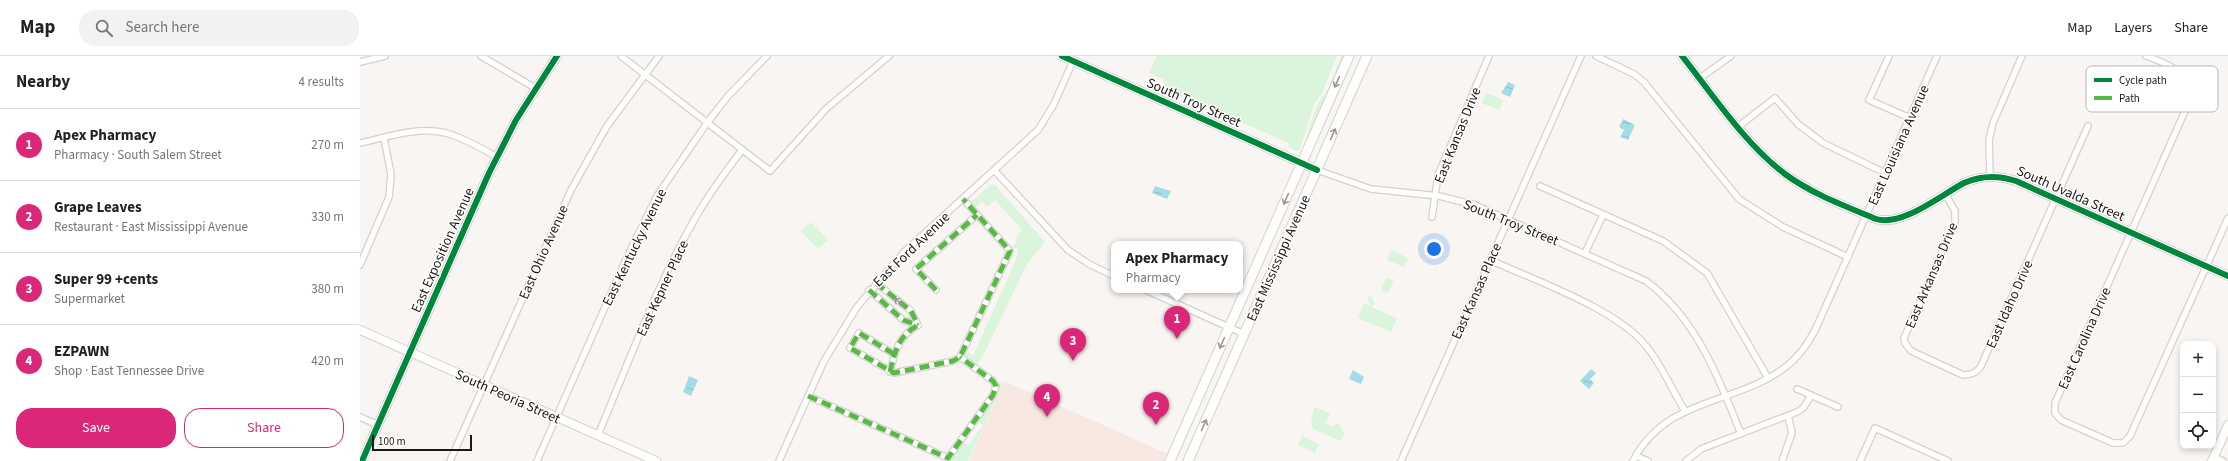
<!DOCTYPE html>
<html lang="en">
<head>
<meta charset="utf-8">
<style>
	:root { --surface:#fff; --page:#f2f2f2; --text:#222; --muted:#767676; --line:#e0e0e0; --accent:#db2777 }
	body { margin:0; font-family:"Source Sans 3",sans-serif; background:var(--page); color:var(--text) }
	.controls { position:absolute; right:12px; bottom:12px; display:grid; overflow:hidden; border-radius:8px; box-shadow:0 2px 6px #0003 }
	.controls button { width:36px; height:36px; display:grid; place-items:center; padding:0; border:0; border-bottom:1px solid var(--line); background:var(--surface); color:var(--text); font:20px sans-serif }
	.scale { position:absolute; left:12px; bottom:10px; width:100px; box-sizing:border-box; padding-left:4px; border:2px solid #1e1714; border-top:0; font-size:11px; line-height:14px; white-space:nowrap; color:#1e1714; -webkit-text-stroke:3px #fff; paint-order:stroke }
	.you { position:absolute; left:1074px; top:193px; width:14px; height:14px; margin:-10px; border:3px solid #fff; border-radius:50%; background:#1a73e8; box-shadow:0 0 0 6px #1a73e833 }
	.badge { display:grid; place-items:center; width:26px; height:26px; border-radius:50%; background:var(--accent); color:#fff; font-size:13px; font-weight:700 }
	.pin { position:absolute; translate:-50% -33px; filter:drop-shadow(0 1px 2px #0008) }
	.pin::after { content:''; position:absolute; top:21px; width:14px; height:12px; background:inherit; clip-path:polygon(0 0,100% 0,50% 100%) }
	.popup { position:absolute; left:751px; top:185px; width:132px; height:52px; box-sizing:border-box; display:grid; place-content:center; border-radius:8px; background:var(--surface); filter:drop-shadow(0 1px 3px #0005); font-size:13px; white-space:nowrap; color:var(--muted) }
	.popup b { font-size:15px; color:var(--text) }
	.popup::after { content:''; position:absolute; left:50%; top:100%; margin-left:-8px; border:8px solid transparent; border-top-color:var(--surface) }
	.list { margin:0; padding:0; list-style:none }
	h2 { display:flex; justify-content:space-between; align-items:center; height:52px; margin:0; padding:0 16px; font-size:17px }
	h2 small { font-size:13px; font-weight:400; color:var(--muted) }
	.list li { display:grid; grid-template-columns:26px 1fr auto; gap:12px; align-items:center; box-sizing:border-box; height:72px; padding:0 16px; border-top:1px solid var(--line) }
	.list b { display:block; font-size:15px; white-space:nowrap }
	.list p { margin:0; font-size:13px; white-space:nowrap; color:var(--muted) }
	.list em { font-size:13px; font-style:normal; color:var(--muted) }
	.actions { display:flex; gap:8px; padding:12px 16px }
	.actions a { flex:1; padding:9px 0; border:1px solid var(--accent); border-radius:16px; text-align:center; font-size:14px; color:var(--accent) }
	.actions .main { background:var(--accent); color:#fff }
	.icon { flex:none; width:22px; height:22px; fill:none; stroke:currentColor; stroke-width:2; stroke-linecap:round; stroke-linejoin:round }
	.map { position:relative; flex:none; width:1868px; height:405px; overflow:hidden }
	header { display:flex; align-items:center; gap:24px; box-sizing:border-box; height:56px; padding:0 20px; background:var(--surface); border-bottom:1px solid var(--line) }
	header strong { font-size:19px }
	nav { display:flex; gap:22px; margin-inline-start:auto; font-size:14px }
	.search { width:280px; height:36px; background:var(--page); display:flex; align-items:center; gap:10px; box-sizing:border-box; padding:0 14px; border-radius:16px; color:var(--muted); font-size:15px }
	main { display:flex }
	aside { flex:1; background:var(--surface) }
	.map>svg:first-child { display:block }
</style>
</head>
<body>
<header>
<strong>Map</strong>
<div class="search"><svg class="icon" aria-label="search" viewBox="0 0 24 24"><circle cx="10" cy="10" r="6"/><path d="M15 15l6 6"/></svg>Search here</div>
<nav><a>Map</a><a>Layers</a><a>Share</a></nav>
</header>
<main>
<aside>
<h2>Nearby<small>4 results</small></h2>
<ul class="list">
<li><span class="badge">1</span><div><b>Apex Pharmacy</b><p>Pharmacy · South Salem Street</p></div><em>270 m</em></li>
<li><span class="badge">2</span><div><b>Grape Leaves</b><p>Restaurant · East Mississippi Avenue</p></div><em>330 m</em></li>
<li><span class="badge">3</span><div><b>Super 99 +cents</b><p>Supermarket</p></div><em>380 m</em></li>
<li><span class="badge">4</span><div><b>EZPAWN</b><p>Shop · East Tennessee Drive</p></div><em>420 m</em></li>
</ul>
<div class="actions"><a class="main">Save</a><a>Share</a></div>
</aside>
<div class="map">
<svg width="1868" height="405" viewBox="0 0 1868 405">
	<defs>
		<pattern id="water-ripples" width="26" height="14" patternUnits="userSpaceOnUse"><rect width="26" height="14" fill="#a4dce5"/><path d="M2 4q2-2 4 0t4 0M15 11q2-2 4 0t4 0" fill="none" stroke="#8dbcc4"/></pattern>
	</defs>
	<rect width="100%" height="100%" fill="#f9f5f3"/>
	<polygon fill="#f7e9e2" points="644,325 808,398 805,405 609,405"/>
	<g fill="#dbf4dc">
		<polygon points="797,0 977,0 962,37 955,46 940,93 936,95 929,91 929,87 806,33 803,23 789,17"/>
		<polygon points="981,0 984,0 946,87 948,74 958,47 967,35"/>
		<polygon points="1126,37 1143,44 1139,54 1122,47"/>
		<polygon points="630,129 635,129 685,186 667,208 623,300 616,309 605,302 608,295 613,300 656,204 658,192 650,192 657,186 655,183 662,174 635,144 627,151 622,145 615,152 611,146"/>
		<polygon points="451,166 468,184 458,193 441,175"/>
		<polygon points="1031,194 1048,202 1044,211 1027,204"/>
		<polygon points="1026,222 1034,225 1028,237 1021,234"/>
		<polygon points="1011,240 1015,248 1011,251 1037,262 1031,276 998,262 1004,247 1010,250 1007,241"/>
		<polygon points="644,325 608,405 590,405 604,386 608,390 623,369 618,366 637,338 639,328"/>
		<polygon points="954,351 970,357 966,367 973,371 978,367 985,378 981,385 953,373 951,365"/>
		<polygon points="942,380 959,388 955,397 938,389"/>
	</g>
	<g fill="url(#water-ripples)">
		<polygon points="1148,26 1155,29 1150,41 1141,37"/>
		<polygon points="1263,63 1275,69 1268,84 1260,81 1264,74 1259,71"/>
		<polygon points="795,130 811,135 807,143 792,137"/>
		<polygon points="1231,313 1236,317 1230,323 1234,327 1229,333 1220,325"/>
		<polygon points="993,314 1004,321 1001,328 989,323"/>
		<polygon points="329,320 338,324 331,340 323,336"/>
	</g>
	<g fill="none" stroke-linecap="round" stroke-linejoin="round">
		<defs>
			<g id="street">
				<polyline points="121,0 175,32"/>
				<polyline points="261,0 410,115 467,52 529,0"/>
				<polyline points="1236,0 1274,18 1284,26 1379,143 1423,171 1488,201"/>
				<polyline points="1529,0 1509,44 1550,62"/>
				<path d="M1786 0C1809 8 1833 18 1829 46L1695 347V357L1701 364 1753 387H1763L1770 380 1868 162"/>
				<polyline points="0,6 25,0"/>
				<polyline points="1340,22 1371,0"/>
				<polyline points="1379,70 1415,42 1438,68 1463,87 1525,117"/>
				<path d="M0 87C28 81 57 70 86 77 104 82 121 92 137 101"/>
				<path d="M957 114 1011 133 1079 140 1115 149 1286 225C1336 262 1359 322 1381 378"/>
				<polyline points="635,115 708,194 729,208 754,220"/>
				<polyline points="1630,120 1629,84 1633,67 1662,0"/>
				<polyline points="1180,130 1303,185 1347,217 1408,322"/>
				<path d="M1585 137 1595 155V166L1544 282 1545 287 1551 295 1603 319C1611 319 1617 317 1621 310L1728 70"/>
				<polyline points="1072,161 1078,119 1129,0"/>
				<polyline points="1225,197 1243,159"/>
				<path d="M1130 204C1174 224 1257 253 1286 290 1302 309 1312 334 1325 355"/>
				<polyline points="0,209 29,141 31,118 24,82"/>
				<polyline points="516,227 551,255 558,269"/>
				<polyline points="509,234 543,264 558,269"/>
				<polyline points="576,234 556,213 617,159"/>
				<polyline points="786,234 884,278"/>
				<polyline points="534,298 499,277 490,292 534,317 593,305 600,301 650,195 603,143"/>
				<path d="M530 316C535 295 538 281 558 269"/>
				<polyline points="1437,333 1478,351"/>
				<polyline points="448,340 588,402 633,339 636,330 633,325 600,301"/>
				<polyline points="0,361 18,369"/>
				<path d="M238 379C269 306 297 228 337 159 350 136 366 115 382 94"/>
				<polyline points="1276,400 1288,405"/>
				<polyline points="1854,401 1863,405"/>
				<polyline points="90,405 211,134 247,70 299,0"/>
				<polyline points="177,405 268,199 297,140 347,67 368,40 407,0"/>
				<polyline points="419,405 464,305 497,251 544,196 678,74 694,48 713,5"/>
				<polyline points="1041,405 1221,0"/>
				<path d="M1273 405C1305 342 1373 349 1423 313 1438 302 1449 287 1457 270L1577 0"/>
				<polyline points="1326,405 1341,393 1437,356 1443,352 1451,340"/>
				<polyline points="1422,405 1432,377 1428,360"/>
				<polyline points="1500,405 1515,372 1588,405"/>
			</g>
			<g id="secondary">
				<polyline points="702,0 957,114"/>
				<path d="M1322 0C1353 39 1385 88 1425 118 1452 138 1485 150 1516 163 1542 171 1581 139 1604 127 1622 119 1638 119 1656 125L1868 220"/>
				<polyline points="0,274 296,405"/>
				<polyline points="2,405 129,117 156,64 197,0"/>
				<polyline points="1852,405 1868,369"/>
			</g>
			<g id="primary">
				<polyline points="810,405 989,0"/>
				<polyline points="828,405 1007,0"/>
			</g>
		</defs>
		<use href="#street" stroke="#d6d1ce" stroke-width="8"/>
		<use href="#secondary" stroke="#d6d1ce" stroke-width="10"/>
		<use href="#primary" stroke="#d6d1ce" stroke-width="11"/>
		<use href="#street" stroke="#fefefd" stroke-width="5.5"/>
		<use href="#secondary" stroke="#fefefd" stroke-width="8"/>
		<use href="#primary" stroke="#fefefd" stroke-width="9"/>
		<g stroke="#58b947" stroke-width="5" stroke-dasharray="10 5" stroke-linecap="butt">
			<polyline points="516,227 551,255 558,269"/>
			<polyline points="509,234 543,264 558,269"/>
			<polyline points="576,234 556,213 617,159"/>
			<polyline points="534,298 499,277 490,292 534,317 593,305 600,301 650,195 603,143"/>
			<path d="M530 316C535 295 538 281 558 269"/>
			<polyline points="448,340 588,402 633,339 636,330 633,325 600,301"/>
		</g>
		<defs>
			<g id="cycleway">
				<polyline points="702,0 957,114"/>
				<path d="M1322 0C1353 39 1385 88 1425 118 1452 138 1485 150 1516 163 1542 171 1581 139 1604 127 1622 119 1638 119 1656 125L1868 220"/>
				<polyline points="2,405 129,117 156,64 197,0"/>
			</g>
		</defs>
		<use href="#cycleway" stroke="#fff" stroke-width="8"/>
		<use href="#cycleway" stroke="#00873e" stroke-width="6"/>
	</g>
	<defs><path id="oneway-shaft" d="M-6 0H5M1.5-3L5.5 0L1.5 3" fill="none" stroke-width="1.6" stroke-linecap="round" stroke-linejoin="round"/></defs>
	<g stroke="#999694">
		<use href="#oneway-shaft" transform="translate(977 26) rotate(114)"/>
		<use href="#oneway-shaft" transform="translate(973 78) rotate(-66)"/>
		<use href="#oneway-shaft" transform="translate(926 143) rotate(114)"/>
		<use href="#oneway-shaft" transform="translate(539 246) rotate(-141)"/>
		<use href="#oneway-shaft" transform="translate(862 287) rotate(114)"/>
		<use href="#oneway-shaft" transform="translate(844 369) rotate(-66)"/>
	</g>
	<g text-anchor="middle" stroke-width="3" stroke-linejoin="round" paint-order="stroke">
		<g font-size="14" fill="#1e1714" stroke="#fff">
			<text transform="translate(834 46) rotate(24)" y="5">South Troy Street</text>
			<text transform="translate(1097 79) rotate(-68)" y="5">East Kansas Drive</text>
			<text transform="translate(1538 89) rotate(-66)" y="5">East Louisiana Avenue</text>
			<text transform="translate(1711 137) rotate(24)" y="5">South Uvalda Street</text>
			<text transform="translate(1151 166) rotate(22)" y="5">South Troy Street</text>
			<text transform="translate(274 191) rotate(-64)" y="5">East Kentucky Avenue</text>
			<text transform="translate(551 193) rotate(-44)" y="5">East Ford Avenue</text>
			<text transform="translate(82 194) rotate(-66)" y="5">East Exposition Avenue</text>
			<text transform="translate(183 196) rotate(-66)" y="5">East Ohio Avenue</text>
			<text transform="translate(918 202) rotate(-66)" y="5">East Mississippi Avenue</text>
			<text transform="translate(1571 219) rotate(-67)" y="5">East Arkansas Drive</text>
			<text transform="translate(302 232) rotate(-65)" y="5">East Kepner Place</text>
			<text transform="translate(1116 235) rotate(-66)" y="5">East Kansas Place</text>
			<text transform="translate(1649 248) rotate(-66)" y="5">East Idaho Drive</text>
			<text transform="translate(1724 282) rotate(-66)" y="5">East Carolina Drive</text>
			<text transform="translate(148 340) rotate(24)" y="5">South Peoria Street</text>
		</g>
	</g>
	<rect x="1726" y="10" width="132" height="46" rx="6" fill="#fff" stroke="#bcb9b8" stroke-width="1"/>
	<rect x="1734" y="22" width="18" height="4" fill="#00873e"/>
	<rect x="1734" y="40" width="18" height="4" fill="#58b947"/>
	<g font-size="11" fill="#1e1714">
		<text x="1759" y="28">Cycle path</text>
		<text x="1759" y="46">Path</text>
	</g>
</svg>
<div class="controls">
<button>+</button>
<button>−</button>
<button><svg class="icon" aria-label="locate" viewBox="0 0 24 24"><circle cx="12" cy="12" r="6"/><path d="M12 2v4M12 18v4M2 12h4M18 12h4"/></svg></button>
</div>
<div class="scale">100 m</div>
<div class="you"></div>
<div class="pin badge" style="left:817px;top:283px">1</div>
<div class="popup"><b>Apex Pharmacy</b>Pharmacy</div>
<div class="pin badge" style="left:796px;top:369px">2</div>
<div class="pin badge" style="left:713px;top:305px">3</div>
<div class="pin badge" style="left:687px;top:361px">4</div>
</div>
</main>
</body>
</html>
